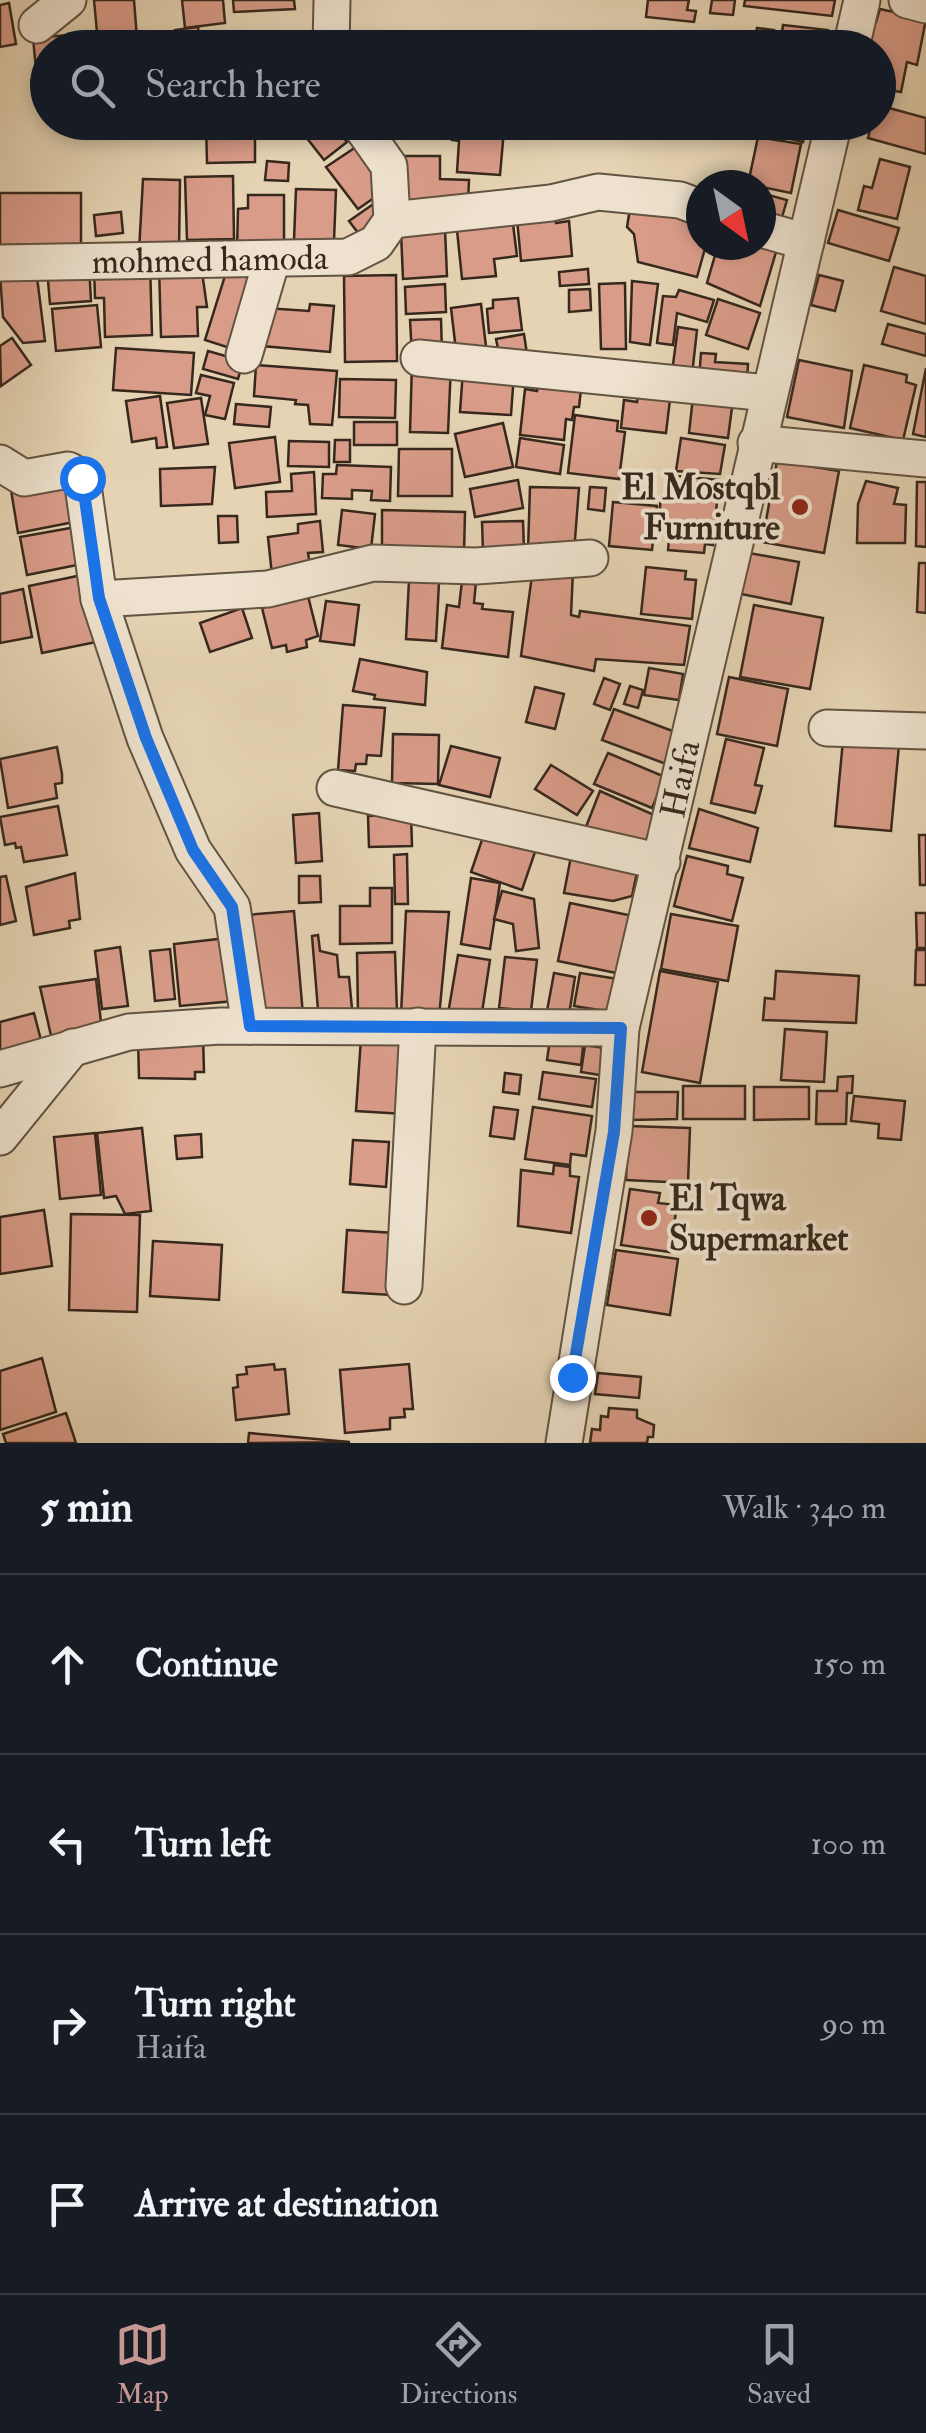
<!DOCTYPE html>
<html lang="en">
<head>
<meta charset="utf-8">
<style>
	:root { --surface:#171b24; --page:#242831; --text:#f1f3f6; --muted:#9ea1a6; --line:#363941; --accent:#c59692 }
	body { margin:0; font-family:"IM FELL Double Pica",serif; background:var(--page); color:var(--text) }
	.compass { position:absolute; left:686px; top:170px; width:90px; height:90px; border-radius:50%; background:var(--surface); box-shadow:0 5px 15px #0003; rotate:147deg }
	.stop { position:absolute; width:30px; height:30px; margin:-22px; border:8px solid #1a73e8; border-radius:50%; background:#fff }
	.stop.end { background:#1a73e8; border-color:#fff; box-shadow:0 2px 10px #0008 }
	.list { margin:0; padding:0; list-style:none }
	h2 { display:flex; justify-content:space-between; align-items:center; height:130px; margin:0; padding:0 40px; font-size:42px }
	h2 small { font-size:32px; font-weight:400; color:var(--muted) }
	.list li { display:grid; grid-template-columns:65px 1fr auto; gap:30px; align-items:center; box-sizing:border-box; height:180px; padding:0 40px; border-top:2px solid var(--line) }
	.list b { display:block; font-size:38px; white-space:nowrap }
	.list p { margin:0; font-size:32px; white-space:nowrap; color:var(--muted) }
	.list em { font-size:32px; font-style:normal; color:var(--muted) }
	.icon { flex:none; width:55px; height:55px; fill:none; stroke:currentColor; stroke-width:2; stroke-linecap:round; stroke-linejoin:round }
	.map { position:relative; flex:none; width:926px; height:1443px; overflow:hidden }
	.search { position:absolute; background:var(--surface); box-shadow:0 5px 15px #0003; left:30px; right:30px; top:30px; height:110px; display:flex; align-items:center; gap:25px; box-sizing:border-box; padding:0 35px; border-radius:55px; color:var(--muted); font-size:38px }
	.sheet { height:850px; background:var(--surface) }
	nav { display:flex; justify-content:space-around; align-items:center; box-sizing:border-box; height:140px; border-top:2px solid var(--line); background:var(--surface); font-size:28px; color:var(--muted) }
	nav a { display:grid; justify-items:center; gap:5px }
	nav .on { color:var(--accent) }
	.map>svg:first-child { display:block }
</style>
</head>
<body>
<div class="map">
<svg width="926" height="1443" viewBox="0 0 926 1443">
	<rect width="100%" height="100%" fill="#e5d3b3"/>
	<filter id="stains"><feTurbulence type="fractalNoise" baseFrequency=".002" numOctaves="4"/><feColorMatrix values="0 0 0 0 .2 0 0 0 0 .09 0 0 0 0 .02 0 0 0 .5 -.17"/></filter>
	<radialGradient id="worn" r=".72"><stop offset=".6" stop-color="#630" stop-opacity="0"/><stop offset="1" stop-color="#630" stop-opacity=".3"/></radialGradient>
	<g fill="#d99c89" stroke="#36281d" stroke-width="2.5">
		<polygon points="94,0 134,0 137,39 98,43"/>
		<polygon points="182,0 223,0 225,23 185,28"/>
		<polygon points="233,0 294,0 295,9 234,12"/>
		<polygon points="648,0 689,0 687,10 696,11 694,22 646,17"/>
		<polygon points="712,0 735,0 733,15 710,13"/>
		<polygon points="745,0 835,0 832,16 744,6"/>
		<polygon points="9,3 16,44 0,47 0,5"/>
		<polygon points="880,9 926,19 917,65 907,62 901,92 878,88 878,48 866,48 871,21 876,22"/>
		<polygon points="783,25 828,30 826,48 780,48"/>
		<polygon points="198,27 200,41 177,43 175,30"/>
		<polygon points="757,28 774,30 772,48 755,48"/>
		<polygon points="81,34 82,48 48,48 48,110 40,111 33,38"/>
		<polygon points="878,105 926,118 926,154 868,138 872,122 878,122"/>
		<polygon points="206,122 255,122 255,162 207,163"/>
		<polygon points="325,122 332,122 347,142 324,160 306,137"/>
		<polygon points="769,122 808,122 803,142 766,133"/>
		<polygon points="454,126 504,130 500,175 457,172 459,141 452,140"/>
		<polygon points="758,137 801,144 791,193 748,184"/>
		<polygon points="365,141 381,193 358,209 326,167"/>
		<polygon points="402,156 440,156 440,179 469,180 468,204 401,203"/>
		<polygon points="880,159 910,167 897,219 858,210 864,186 872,188"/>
		<polygon points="267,161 289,163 288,181 265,180"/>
		<polygon points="233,176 234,239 187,240 185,177"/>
		<polygon points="143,179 180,180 179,251 139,251"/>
		<polygon points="296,189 336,190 334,241 294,240"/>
		<polygon points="0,193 81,193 81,244 0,245"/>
		<polygon points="761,193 787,200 779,227 761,222"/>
		<polygon points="248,195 284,195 284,251 237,251 238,209 248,208"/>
		<polygon points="631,202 701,219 701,245 706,245 697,277 638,262 634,234 627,227"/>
		<polygon points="372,205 384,222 362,238 349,221"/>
		<polygon points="838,210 899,228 889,261 828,243"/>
		<polygon points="121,212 123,233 96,236 94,215"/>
		<polygon points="555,215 556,223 569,221 572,256 521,261 517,219"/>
		<polygon points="513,224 517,256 494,259 496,276 462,279 457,230"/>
		<polygon points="445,229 447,276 403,279 401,232"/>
		<polygon points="779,242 760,306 707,283 718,245"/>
		<polygon points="150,263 152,335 105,337 104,298 95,298 94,265"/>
		<polygon points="229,263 263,274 239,351 205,340"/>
		<polygon points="89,265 91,301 50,304 47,269"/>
		<polygon points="201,265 207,307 197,307 198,336 161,337 159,266"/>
		<polygon points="894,267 926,276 926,324 881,311"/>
		<polygon points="36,269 45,341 23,343 3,317 0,274"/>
		<polygon points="588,269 589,284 560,286 559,272"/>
		<polygon points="396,275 397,361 345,362 344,276"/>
		<polygon points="819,275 843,281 835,311 811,305"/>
		<polygon points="632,281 658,284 650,345 630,342"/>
		<polygon points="625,283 626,349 601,349 599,284"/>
		<polygon points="445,284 446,312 406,314 405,287"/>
		<polygon points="590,289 591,310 569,312 569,290"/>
		<polygon points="679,290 714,300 707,322 677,313 673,345 657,343 663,296 676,297"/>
		<polygon points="518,298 522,330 489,333 487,309 493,308 493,300"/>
		<polygon points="718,299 760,313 748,349 706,335"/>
		<polygon points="310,304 334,306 330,352 262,346 266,308 309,311"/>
		<polygon points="481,304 487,355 457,359 451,308"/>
		<polygon points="97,305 101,347 56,351 52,309"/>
		<polygon points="441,319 442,353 412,355 410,320"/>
		<polygon points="888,324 926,334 926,356 882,344"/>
		<polygon points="678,327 697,330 692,375 672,372"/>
		<polygon points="524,334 527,354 500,358 496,339"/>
		<polygon points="12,338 31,365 1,386 0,346"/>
		<polygon points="116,348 194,353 191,395 113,390"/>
		<polygon points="208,351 243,361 238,379 203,369"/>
		<polygon points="701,353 716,354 715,362 748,364 747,381 699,378"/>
		<polygon points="799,360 852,371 844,428 787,417"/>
		<polygon points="412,363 451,364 448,433 410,432"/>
		<polygon points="256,365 337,371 332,425 310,424 308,405 295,404 296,400 254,396"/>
		<polygon points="864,365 907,375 906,382 916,385 903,440 850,428"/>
		<polygon points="926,368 926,437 913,434"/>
		<polygon points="463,370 514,373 511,415 460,412"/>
		<polygon points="201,375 234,383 225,419 205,415 210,396 196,393"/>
		<polygon points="538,376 582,381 579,407 574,407 572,420 566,419 564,440 520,435 525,389 537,391"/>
		<polygon points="340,379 396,380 395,418 339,417"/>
		<polygon points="639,387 671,391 666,433 621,428 624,400 637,402"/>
		<polygon points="734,392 728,438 689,433 693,397"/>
		<polygon points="160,396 167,447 157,448 156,438 132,442 126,401"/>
		<polygon points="201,398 208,444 174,448 167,403"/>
		<polygon points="236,404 271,407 269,427 234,424"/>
		<polygon points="575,415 618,421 617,431 625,432 619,479 568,473"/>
		<rect x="354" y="422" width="43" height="23"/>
		<polygon points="503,423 513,467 465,477 455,434"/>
		<polygon points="275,437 280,482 235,488 229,443"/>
		<polygon points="520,438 564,445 560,474 516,467"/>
		<polygon points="681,438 725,445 720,474 676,471"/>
		<polygon points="335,440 350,440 350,462 334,462"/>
		<polygon points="289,441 329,442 329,467 288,466"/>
		<polygon points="399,449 452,449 452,496 398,496"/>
		<polygon points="777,461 839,471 824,553 762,542"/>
		<polygon points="337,465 391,467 390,501 371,500 372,491 352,490 352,499 322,498 323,474 336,474"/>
		<polygon points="215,467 212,504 161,506 160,469"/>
		<polygon points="314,472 316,514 267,517 266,492 292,491 291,474"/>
		<polygon points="676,476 719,480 713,545 705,544 704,553 668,550 670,529 658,528 661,496 674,497"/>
		<polygon points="66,480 74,522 18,533 11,490"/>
		<polygon points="518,480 523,508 475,517 470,489"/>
		<polygon points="866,481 898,488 894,504 906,505 905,543 857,543 858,504"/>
		<polygon points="917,482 926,482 926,547 916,546"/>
		<polygon points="530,487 579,488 574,552 528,551"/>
		<polygon points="590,487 606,488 604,511 588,509"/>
		<polygon points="613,502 657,506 652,550 609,546"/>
		<polygon points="342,510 375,514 371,549 338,545"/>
		<polygon points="382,510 465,512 464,553 382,551"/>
		<polygon points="218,516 237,516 238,542 219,543"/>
		<polygon points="320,521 323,552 308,553 311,570 272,575 268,537 298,533 298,524"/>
		<polygon points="523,521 524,550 483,551 482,522"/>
		<polygon points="76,527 82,564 27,575 20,537"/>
		<polygon points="749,553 799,562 791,604 741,594"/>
		<polygon points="919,563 926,563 926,613 917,612"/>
		<polygon points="646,567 686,571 685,579 696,580 692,619 641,614"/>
		<polygon points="533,568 573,571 571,615 579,617 580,611 690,626 684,665 596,659 594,671 521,656"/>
		<polygon points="82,575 96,642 42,653 29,586"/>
		<polygon points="409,580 439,582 436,641 406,639"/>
		<polygon points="462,581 476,582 474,603 483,604 482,609 513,612 508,657 442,648 447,605 459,607"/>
		<polygon points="23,589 32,637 0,643 0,594"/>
		<polygon points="308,596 318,636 306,640 307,647 287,652 286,645 272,648 262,608"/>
		<polygon points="326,601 359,605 354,645 320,641"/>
		<polygon points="754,605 823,618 810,689 740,677"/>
		<polygon points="242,608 252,638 210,652 200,623"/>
		<polygon points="360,659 427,672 425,705 374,699 375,695 353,691"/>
		<polygon points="649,668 683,674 679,700 644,695"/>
		<polygon points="729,677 788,689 777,746 717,734"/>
		<polygon points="604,678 620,684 610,710 594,704"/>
		<polygon points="630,686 643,690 638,708 624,704"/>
		<polygon points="535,687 564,694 555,729 526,722"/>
		<polygon points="343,705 385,708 381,756 367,755 366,764 356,764 355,771 338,770"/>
		<polygon points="614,709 678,733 666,764 602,740"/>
		<polygon points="393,734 439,735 438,784 392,783"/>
		<polygon points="726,739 764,748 755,785 762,786 755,813 711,803"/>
		<polygon points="843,740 899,745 891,831 835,826"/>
		<polygon points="451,746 500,758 490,797 439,785"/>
		<polygon points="57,747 62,774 62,783 55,784 57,798 8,808 0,759"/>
		<polygon points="608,753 665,777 652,808 594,784"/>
		<polygon points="551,765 593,791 577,815 535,789"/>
		<polygon points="600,791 654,815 644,847 584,832"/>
		<polygon points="58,806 67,855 24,862 21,847 16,848 15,843 5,845 0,817"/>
		<polygon points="699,809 758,828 750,862 689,848"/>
		<polygon points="319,813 322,861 296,863 293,815"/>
		<polygon points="411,814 412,846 369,847 368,816"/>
		<polygon points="484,834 535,852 522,890 471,872"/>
		<polygon points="919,835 926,835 926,885 920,885"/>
		<polygon points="572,851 639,863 632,896 613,901 564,893"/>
		<polygon points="407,854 408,904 395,904 394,855"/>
		<polygon points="687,856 728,866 727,874 743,878 732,921 674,906"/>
		<polygon points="75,873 80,919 69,921 70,928 34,935 26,887"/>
		<polygon points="6,876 16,921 0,925 0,877"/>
		<polygon points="299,876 320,876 321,902 299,903"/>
		<polygon points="471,878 500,883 490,949 461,944"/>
		<polygon points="370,888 392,888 392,943 340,944 340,906 370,906"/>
		<polygon points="502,891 534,899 539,948 516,951 513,924 494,919"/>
		<polygon points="570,903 633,916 621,974 558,961"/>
		<polygon points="294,911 303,1015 255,1019 246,915"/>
		<polygon points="406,911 449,912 439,1017 401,1015"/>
		<polygon points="916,913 926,913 926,948 917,948"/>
		<polygon points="671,914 738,926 728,981 661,969"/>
		<polygon points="318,935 320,951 337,955 339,977 349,977 353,1019 319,1022 312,936"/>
		<polygon points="227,938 234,1001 180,1006 174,944"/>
		<polygon points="120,947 128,1006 102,1009 95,951"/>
		<polygon points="170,949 175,999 155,1001 150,951"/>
		<polygon points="916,950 926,950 926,985 915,985"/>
		<polygon points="395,952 397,1013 358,1014 357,953"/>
		<polygon points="458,955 490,960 481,1019 448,1014"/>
		<polygon points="505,957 537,960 531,1011 499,1008"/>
		<polygon points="660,971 718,982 700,1083 642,1072"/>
		<polygon points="776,971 859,976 856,1023 763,1020 765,998 774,999"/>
		<polygon points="554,973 575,977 569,1015 547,1011"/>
		<polygon points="580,973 618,979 612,1012 574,1006"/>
		<polygon points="96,979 102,1031 52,1040 40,987"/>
		<polygon points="34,1013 44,1052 0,1063 0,1022"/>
		<polygon points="785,1029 827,1032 824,1082 781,1080"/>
		<polygon points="551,1033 584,1038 581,1065 547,1060"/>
		<polygon points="203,1035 204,1072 195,1072 195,1079 139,1078 138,1038"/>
		<polygon points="361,1038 408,1040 404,1114 356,1111"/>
		<polygon points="585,1045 604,1048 600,1075 581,1072"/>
		<polygon points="543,1072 596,1079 592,1107 539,1099"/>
		<polygon points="505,1073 521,1075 519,1094 503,1092"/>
		<polygon points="853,1076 852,1093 847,1093 846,1124 816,1124 817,1091 837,1091 838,1077"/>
		<rect x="683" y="1086" width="62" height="33"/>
		<polygon points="754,1087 809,1087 809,1119 754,1120"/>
		<polygon points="630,1092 678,1092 677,1119 630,1120"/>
		<polygon points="854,1096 905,1101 901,1140 878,1138 879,1124 851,1121"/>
		<polygon points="494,1107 518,1110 514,1139 490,1136"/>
		<polygon points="533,1107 592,1116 586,1156 571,1154 570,1165 525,1159"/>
		<polygon points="628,1126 690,1128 688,1183 626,1180"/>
		<polygon points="142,1128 151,1211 125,1214 116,1196 104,1198 97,1133"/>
		<polygon points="95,1133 101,1195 60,1199 54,1137"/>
		<polygon points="201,1134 202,1157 177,1159 175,1136"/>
		<polygon points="353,1140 389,1142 386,1187 350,1184"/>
		<polygon points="554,1165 570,1167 570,1176 579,1177 571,1233 518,1226 521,1170 553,1174"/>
		<polygon points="630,1189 660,1193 658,1203 677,1205 670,1252 621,1245"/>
		<polygon points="44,1210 52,1266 0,1274 0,1217"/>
		<polygon points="71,1214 140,1215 137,1312 69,1310"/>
		<polygon points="347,1230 395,1233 391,1295 343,1292"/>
		<polygon points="153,1241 222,1245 219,1300 150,1296"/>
		<polygon points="616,1250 678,1259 670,1315 607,1305"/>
		<polygon points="42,1358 56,1412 0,1430 0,1371"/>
		<polygon points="274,1364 275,1370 285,1369 289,1414 236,1420 233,1388 238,1387 237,1375 247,1374 246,1367"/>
		<polygon points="409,1364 413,1409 404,1409 405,1417 390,1418 390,1429 345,1433 340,1370"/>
		<polygon points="598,1373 641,1377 639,1398 595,1394"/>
		<polygon points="609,1408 637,1410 637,1418 654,1425 653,1437 648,1437 647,1443 590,1443 592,1429 600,1430 601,1416 608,1417"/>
		<polygon points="66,1413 76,1443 6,1443 3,1434"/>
		<polygon points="249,1433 350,1442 248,1443"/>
	</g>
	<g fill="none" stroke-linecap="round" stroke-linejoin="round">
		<defs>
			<g id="minor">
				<polyline points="907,0 926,5"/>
				<polyline points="37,25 68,0"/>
				<polyline points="331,48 332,0"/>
				<polyline points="851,48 862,0"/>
				<polyline points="358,122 389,166 392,220"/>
				<polyline points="761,229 806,242"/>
				<polyline points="0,263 348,257 376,243 392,220 551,203 598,192 680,200 701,208"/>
				<polyline points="244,355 272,259"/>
				<polyline points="419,358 768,393"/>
				<polyline points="756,443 926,459"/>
				<polyline points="0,463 24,478 68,470 82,478 99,599 145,738 193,850 232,907 250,1026"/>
				<polyline points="99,599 268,589 373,563 476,566 590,558"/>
				<polyline points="827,728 926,731"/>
				<polyline points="335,788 662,862"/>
				<polyline points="0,1069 129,1032 221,1026 621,1028"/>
				<polyline points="0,1137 73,1047"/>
				<polyline points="404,1286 418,1026"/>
				<polyline points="564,1443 614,1131 621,1028 834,122"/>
			</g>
		</defs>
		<use href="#minor" stroke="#625342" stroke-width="39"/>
		<use href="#minor" stroke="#eee2ce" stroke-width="35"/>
	</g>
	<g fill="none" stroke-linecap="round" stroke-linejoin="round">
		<polyline stroke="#1a73e8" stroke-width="12" points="82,478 99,598 146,738 193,850 232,907 250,1026 621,1028 614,1132 572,1377"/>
	</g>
	<g fill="#8f2418" stroke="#eee2ce" stroke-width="4">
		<circle cx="800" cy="507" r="10"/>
		<circle cx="649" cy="1218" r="10"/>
	</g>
	<g text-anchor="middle" stroke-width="8" stroke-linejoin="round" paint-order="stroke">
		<g font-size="35" fill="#36281d" stroke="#eee2ce">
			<text transform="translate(210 259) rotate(-1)" y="12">mohmed hamoda</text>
			<text transform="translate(680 779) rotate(-78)" y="12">Haifa</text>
		</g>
		<g font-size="35" font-weight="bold" fill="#36281d" stroke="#eee2ce" text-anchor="end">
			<text x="780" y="499">El Mostqbl<tspan x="780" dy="40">Furniture</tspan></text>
			<text x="669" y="1210" text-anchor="start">El Tqwa<tspan x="669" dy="40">Supermarket</tspan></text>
		</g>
	</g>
	<rect width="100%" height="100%" filter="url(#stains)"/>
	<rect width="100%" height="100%" fill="url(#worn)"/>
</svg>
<svg class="compass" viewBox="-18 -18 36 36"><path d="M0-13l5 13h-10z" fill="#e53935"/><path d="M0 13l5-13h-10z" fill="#9ea1a6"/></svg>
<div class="stop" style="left:82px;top:478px"></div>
<div class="stop end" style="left:572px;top:1377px"></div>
<div class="search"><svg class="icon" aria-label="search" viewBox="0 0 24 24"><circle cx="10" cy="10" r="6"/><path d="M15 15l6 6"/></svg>Search here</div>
</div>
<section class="sheet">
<h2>5 min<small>Walk · 340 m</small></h2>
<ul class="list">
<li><svg class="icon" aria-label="ahead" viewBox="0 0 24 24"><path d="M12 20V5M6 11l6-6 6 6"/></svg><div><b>Continue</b></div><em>150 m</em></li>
<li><svg class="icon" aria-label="left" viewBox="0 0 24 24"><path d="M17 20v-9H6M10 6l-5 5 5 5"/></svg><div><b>Turn left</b></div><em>100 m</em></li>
<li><svg class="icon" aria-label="right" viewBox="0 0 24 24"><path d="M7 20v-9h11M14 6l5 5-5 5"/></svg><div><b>Turn right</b><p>Haifa</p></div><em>90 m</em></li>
<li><svg class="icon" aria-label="arrive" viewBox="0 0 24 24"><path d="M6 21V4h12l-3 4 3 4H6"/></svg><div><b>Arrive at destination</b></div></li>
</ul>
</section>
<nav>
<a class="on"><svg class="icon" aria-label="map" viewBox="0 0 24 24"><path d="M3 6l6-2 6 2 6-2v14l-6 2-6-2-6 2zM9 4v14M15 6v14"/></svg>Map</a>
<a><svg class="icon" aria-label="directions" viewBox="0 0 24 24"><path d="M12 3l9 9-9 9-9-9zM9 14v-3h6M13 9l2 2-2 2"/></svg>Directions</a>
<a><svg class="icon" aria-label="saved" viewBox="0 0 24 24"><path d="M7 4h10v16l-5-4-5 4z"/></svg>Saved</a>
</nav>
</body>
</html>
